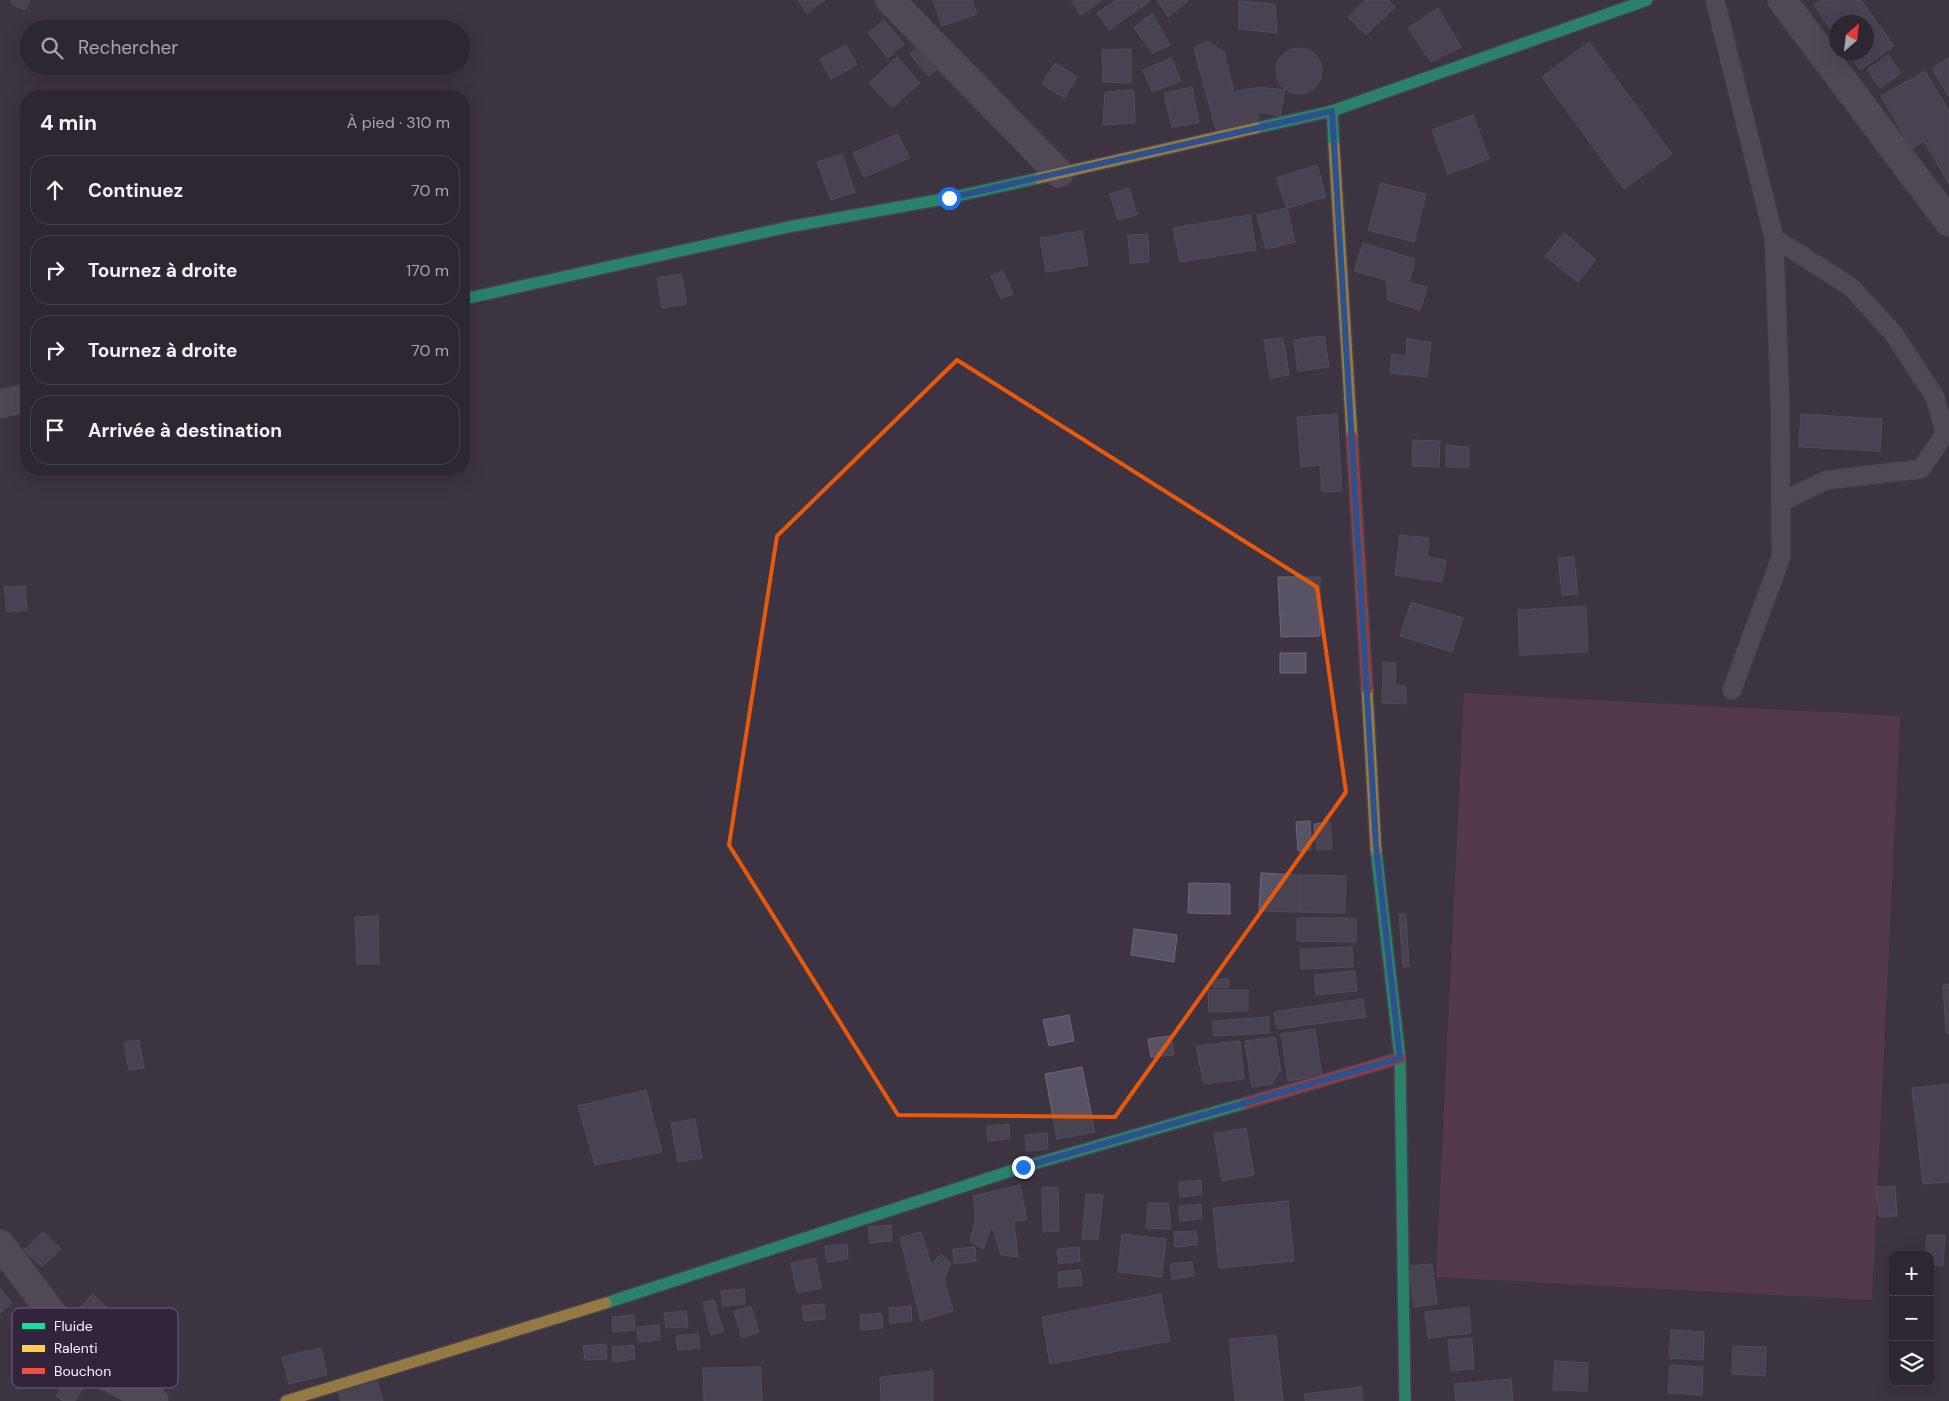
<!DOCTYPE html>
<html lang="fr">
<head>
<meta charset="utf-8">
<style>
	:root { --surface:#2d2732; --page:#352f3a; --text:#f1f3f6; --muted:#a7a5ac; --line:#48444d }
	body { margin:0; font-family:"DM Sans",sans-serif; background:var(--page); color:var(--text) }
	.controls { position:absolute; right:15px; bottom:15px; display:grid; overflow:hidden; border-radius:10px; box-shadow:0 5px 20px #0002 }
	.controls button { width:45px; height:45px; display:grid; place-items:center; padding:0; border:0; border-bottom:1px solid var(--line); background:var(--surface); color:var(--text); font:25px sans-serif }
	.compass { position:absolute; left:1829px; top:15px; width:45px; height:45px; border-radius:50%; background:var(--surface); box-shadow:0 5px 20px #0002; rotate:28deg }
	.stop { position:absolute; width:15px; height:15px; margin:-11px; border:4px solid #1a73e8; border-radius:50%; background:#fff }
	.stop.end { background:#1a73e8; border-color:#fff; box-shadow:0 1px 5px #0008 }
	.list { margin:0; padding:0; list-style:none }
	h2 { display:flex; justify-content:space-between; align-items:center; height:65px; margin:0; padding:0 20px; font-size:21px }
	h2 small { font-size:16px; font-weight:400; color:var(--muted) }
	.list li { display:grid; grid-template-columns:32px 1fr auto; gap:15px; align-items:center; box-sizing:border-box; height:70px; margin:0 10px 10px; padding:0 10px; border:1px solid var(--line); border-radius:20px }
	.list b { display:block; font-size:19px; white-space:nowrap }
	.list em { font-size:16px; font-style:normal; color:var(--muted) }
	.icon { flex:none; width:28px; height:28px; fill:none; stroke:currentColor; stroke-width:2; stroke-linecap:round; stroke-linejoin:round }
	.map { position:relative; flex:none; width:1949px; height:1401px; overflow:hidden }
	.search { position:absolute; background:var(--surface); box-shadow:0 5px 20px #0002; left:20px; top:20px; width:450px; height:55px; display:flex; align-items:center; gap:12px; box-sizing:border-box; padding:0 18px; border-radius:28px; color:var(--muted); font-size:19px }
	.panel { position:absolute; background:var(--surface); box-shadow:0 5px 20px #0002; left:20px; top:90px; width:450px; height:385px; border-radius:20px }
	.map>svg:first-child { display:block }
</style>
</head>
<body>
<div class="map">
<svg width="1949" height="1401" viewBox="0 0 1949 1401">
	<rect width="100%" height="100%" fill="#3c3442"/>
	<polygon fill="#713f5c" points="1464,693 1900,716 1872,1300 1436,1277"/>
	<g fill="#585265" stroke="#6c6875">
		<polygon points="12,0 30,0 25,10 11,3"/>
		<polygon points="798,0 825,0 807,13"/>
		<polygon points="933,0 972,0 977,14 942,26"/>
		<polygon points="1071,0 1103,0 1081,15"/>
		<polygon points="1116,0 1149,0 1150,1 1109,30 1097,13"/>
		<polygon points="1157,0 1189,0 1168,17"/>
		<polygon points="1366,0 1388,0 1395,7 1366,35 1348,17"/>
		<polygon points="1820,0 1861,0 1894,46 1860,70 1848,52 1866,52 1866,22 1836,22 1836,37 1814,5"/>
		<polygon points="1239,1 1275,4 1277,33 1239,29"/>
		<polygon points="1438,8 1461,47 1431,62 1408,28"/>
		<polygon points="1152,13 1170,45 1153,53 1134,28"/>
		<polygon points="884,20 904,44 888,58 868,33"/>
		<polygon points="1206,41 1224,52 1234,92 1259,87 1285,90 1280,116 1259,112 1258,120 1216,130 1194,48"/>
		<polygon points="1589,42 1672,154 1624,189 1542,77"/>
		<polygon points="924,43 942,65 928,76 910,54"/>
		<polygon points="846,45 857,65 831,79 820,59"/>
		<circle cx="1299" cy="71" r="23"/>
		<polygon points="1131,49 1131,83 1103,82 1102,50"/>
		<polygon points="1888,55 1901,73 1880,88 1867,70"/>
		<polygon points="897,57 920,83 892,108 869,83"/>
		<polygon points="1171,58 1181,81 1152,92 1143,70"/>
		<polygon points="1949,58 1949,97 1932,68"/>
		<polygon points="1055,63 1077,77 1064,98 1042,84"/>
		<polygon points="1925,71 1949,111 1949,184 1924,141 1912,149 1881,96"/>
		<polygon points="1192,87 1199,123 1172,127 1164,93"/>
		<polygon points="1134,90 1135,123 1103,125 1105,92"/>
		<polygon points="1473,115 1489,159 1448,174 1432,130"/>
		<polygon points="898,134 909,158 864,177 853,153"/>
		<polygon points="842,154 855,192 831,200 817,162"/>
		<polygon points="1317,165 1326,197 1287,208 1276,178"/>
		<polygon points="1381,183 1426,194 1414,242 1368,230"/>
		<polygon points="1129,188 1137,215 1118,220 1110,194"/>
		<polygon points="1287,208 1295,242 1266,249 1257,215"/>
		<polygon points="1250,215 1256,250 1180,262 1173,228"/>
		<polygon points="1082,231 1088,265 1046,272 1040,238"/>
		<polygon points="1564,233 1596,260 1578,282 1545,256"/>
		<polygon points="1148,234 1149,262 1130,263 1128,235"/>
		<polygon points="1363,243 1415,259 1409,282 1427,287 1420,310 1388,300 1386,280 1354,271"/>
		<polygon points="1003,271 1013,294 1001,299 991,276"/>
		<polygon points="681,274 687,304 662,308 657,278"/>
		<polygon points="1324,336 1329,367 1298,371 1294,340"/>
		<polygon points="1283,338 1289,375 1270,378 1264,340"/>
		<polygon points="1407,339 1431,342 1427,377 1390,373 1392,354 1406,356"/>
		<polygon points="1337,414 1342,491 1322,492 1320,465 1301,467 1297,417"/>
		<polygon points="1801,414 1882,419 1880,451 1799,447"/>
		<polygon points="1413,440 1440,441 1439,467 1412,466"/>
		<polygon points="1446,445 1469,447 1469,468 1446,467"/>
		<polygon points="1400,535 1429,538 1427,557 1446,560 1442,582 1395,575"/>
		<polygon points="1574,557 1578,594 1562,595 1558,558"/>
		<polygon points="1278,577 1320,577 1320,636 1281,637"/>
		<polygon points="25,586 27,610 7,612 4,587"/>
		<polygon points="1411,602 1463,618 1452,652 1400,636"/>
		<polygon points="1586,606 1588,652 1520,655 1518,610"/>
		<rect x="1280" y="653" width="26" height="20"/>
		<polygon points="1383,662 1396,663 1395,686 1406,686 1406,704 1382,703"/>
		<polygon points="1310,821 1311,850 1298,851 1296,822"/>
		<polygon points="1330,822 1332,849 1317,850 1314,824"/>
		<polygon points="1261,873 1300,875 1300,912 1259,911"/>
		<polygon points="1300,875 1346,876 1345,913 1300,912"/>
		<polygon points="1189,883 1230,884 1230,914 1188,913"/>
		<polygon points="1399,914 1406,914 1409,966 1403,967"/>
		<polygon points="378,916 379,964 357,964 355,917"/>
		<polygon points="1297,918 1356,918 1356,942 1297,941"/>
		<polygon points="1134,929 1177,935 1174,962 1131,955"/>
		<polygon points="1352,947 1353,967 1301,969 1300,949"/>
		<polygon points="1355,971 1357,991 1316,995 1314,975"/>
		<polygon points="1229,979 1229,987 1213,988 1212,980"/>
		<polygon points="1949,984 1949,1033 1946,1033 1943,985"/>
		<polygon points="1208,990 1248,990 1248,1011 1209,1012"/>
		<polygon points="1363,999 1366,1017 1277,1029 1274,1012"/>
		<polygon points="1069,1015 1074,1041 1049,1046 1043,1020"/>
		<polygon points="1269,1017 1269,1033 1214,1036 1212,1021"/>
		<polygon points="1315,1029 1322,1076 1288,1081 1281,1034"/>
		<polygon points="1171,1036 1174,1055 1151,1057 1148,1039"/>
		<polygon points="1275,1037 1281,1072 1279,1072 1272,1084 1252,1087 1245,1041"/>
		<polygon points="139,1040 144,1068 129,1070 124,1043"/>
		<polygon points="1240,1041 1244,1079 1204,1084 1196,1046"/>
		<polygon points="1082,1067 1095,1132 1057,1139 1045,1074"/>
		<polygon points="1949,1084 1949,1182 1923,1184 1912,1088"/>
		<polygon points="646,1090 662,1152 595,1165 578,1106"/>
		<polygon points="695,1119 702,1158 678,1162 671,1123"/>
		<polygon points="1009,1124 1010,1139 988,1141 987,1126"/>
		<polygon points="1246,1128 1254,1175 1222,1181 1214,1134"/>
		<polygon points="1047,1133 1048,1149 1026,1151 1025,1135"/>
		<polygon points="1201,1180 1202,1195 1180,1197 1179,1182"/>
		<polygon points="1020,1185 1027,1220 1014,1221 1018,1257 1001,1255 992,1225 983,1249 970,1241 976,1217 973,1196"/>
		<polygon points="1895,1186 1897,1216 1879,1217 1876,1187"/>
		<polygon points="1042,1187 1058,1188 1059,1231 1043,1232"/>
		<polygon points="1086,1194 1103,1195 1098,1239 1082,1239"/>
		<polygon points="1288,1201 1294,1261 1219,1268 1213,1208"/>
		<polygon points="1148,1203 1168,1203 1171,1229 1146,1228"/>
		<polygon points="1201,1204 1202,1219 1180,1221 1179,1206"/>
		<polygon points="891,1225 892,1241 870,1243 868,1227"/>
		<polygon points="1196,1231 1197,1245 1175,1247 1174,1232"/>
		<polygon points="43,1232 61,1249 42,1267 24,1250"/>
		<polygon points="921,1232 931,1264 941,1254 951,1263 944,1279 953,1311 921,1321 900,1238"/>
		<polygon points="1122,1234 1166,1239 1162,1277 1118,1272"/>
		<polygon points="1927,1235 1945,1235 1943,1266 1930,1265 1930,1255 1926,1255"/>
		<polygon points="847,1244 848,1259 827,1262 825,1246"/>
		<polygon points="975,1247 976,1261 954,1264 953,1249"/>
		<polygon points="1079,1247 1080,1261 1059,1264 1057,1249"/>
		<polygon points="815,1258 822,1288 797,1293 791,1263"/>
		<polygon points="1192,1262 1194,1276 1172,1279 1170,1264"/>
		<polygon points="1432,1264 1437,1304 1414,1307 1409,1266"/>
		<polygon points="1080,1270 1082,1285 1059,1287 1058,1272"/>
		<polygon points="0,1288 12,1303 0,1313"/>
		<polygon points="744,1289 745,1304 723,1306 721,1291"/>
		<polygon points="93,1294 111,1312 92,1330 75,1313"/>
		<polygon points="1161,1294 1170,1341 1050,1364 1042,1317"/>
		<polygon points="714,1300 723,1331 711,1335 703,1302"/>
		<polygon points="824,1304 825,1319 804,1321 802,1306"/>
		<polygon points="751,1306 759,1332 742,1338 734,1311"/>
		<polygon points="911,1306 912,1321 890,1323 889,1308"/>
		<polygon points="1469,1307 1471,1333 1428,1338 1425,1312"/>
		<polygon points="163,1308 175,1323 155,1339 143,1324"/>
		<polygon points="686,1311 688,1327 666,1328 664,1313"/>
		<polygon points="28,1313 57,1357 39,1367 11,1324"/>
		<polygon points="882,1313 883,1328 861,1330 860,1315"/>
		<polygon points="634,1315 635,1330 613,1332 612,1317"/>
		<polygon points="659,1325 660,1340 638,1342 637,1327"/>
		<polygon points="1671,1330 1704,1332 1703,1360 1669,1358"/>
		<polygon points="698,1334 700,1348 678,1350 676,1336"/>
		<polygon points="1276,1335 1283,1401 1235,1401 1229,1339"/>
		<polygon points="1472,1338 1474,1369 1451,1371 1448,1340"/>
		<polygon points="606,1344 607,1359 585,1360 583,1346"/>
		<polygon points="634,1345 635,1359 613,1362 612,1347"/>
		<polygon points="1733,1346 1766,1347 1765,1376 1732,1374"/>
		<polygon points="321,1348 327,1375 289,1384 282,1357"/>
		<polygon points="1555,1361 1588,1363 1587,1391 1553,1390"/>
		<polygon points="1670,1365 1703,1367 1702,1395 1668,1393"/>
		<polygon points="761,1367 762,1401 704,1401 703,1368"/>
		<polygon points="933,1371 933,1401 881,1401 880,1377"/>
		<polygon points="69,1376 84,1386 75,1401 63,1401 56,1396"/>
		<polygon points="375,1376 383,1401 341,1401 337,1388"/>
		<polygon points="1511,1379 1513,1401 1456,1401 1454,1384"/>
		<polygon points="1361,1387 1363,1401 1305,1401 1304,1394"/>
	</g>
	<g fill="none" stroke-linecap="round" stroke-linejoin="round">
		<defs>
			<g id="lane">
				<polyline points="1715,0 1774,238 1780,402 1781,557 1732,690"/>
				<polyline points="1774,238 1851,287 1893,333 1935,397 1945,434 1921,469 1827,480 1781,502"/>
			</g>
			<g id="street">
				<polyline points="890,0 1059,173"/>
				<polyline points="1782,0 1949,222"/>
				<polyline points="0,404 26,398"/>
				<polyline points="0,1244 95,1370 154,1401"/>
			</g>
			<g id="fast">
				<polyline points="1256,128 1332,111"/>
				<polyline points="1334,146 1332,111 1647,0"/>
				<polyline points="464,299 788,227 949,198 1039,178"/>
				<polyline points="1376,850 1400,1058 1405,1401"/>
				<polyline points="606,1303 1023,1167 1246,1103"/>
			</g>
			<g id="slow">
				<polyline points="1334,146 1352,437"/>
				<polyline points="1039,178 1256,128"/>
				<polyline points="1367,689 1376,850"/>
				<polyline points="286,1401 606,1303"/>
			</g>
			<g id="jam">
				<polyline points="1352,437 1367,689"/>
				<polyline points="1246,1103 1400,1058"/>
			</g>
		</defs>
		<use href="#lane" stroke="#56505c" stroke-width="20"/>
		<use href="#street" stroke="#56505c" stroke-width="30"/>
		<use href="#fast" stroke="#56505c" stroke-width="14"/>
		<use href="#slow" stroke="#56505c" stroke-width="14"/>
		<use href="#jam" stroke="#56505c" stroke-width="14"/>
		<use href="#lane" stroke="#69636e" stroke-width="18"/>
		<use href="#street" stroke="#69636e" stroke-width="28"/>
		<use href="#fast" stroke="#16e098" stroke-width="11"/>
		<use href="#slow" stroke="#ffcf43" stroke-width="11"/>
		<use href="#jam" stroke="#f24e42" stroke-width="11"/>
	</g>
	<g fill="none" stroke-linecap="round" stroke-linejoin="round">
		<polyline stroke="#1a73e8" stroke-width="6" points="949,198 1332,111 1376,846 1400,1058 1023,1167"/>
	</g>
	<path d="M0 0H1949V1401H0ZM957 360 1317 587 1346 792 1115 1117 898 1115 729 845 777 536Z" fill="#3c3442" fill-opacity=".55" fill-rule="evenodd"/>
	<path fill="none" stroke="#e8590c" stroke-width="4" stroke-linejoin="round" d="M957 360 1317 587 1346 792 1115 1117 898 1115 729 845 777 536Z"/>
	<rect x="12" y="1308" width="166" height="80" rx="8" fill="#32243d" stroke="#6d6277" stroke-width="1"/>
	<rect x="22" y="1323" width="23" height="6" fill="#16e098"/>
	<rect x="22" y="1345" width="23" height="7" fill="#ffcf43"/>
	<rect x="22" y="1368" width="23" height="6" fill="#f24e42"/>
	<g font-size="14" fill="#f8f1fe">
		<text x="54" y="1331">Fluide</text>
		<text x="54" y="1353">Ralenti</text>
		<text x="54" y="1376">Bouchon</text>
	</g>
</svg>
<div class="controls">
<button>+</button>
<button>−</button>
<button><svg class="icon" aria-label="layers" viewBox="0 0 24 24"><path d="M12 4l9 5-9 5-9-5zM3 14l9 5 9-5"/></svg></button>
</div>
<svg class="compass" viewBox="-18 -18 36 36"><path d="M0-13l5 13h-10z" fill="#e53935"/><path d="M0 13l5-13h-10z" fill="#a7a5ac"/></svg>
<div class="stop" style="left:949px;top:198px"></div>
<div class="stop end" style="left:1023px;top:1167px"></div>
<div class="search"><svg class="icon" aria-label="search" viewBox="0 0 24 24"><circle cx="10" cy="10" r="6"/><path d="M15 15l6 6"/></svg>Rechercher</div>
<section class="panel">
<h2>4 min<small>À pied · 310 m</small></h2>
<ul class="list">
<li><svg class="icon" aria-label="ahead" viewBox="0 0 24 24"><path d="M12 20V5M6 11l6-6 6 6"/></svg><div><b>Continuez</b></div><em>70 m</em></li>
<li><svg class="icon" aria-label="right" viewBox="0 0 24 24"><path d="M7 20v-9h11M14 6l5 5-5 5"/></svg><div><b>Tournez à droite</b></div><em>170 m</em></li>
<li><svg class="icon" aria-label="right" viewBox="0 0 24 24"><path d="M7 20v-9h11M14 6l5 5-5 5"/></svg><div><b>Tournez à droite</b></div><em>70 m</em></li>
<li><svg class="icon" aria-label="arrive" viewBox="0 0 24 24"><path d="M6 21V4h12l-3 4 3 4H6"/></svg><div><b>Arrivée à destination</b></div></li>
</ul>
</section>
</div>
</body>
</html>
